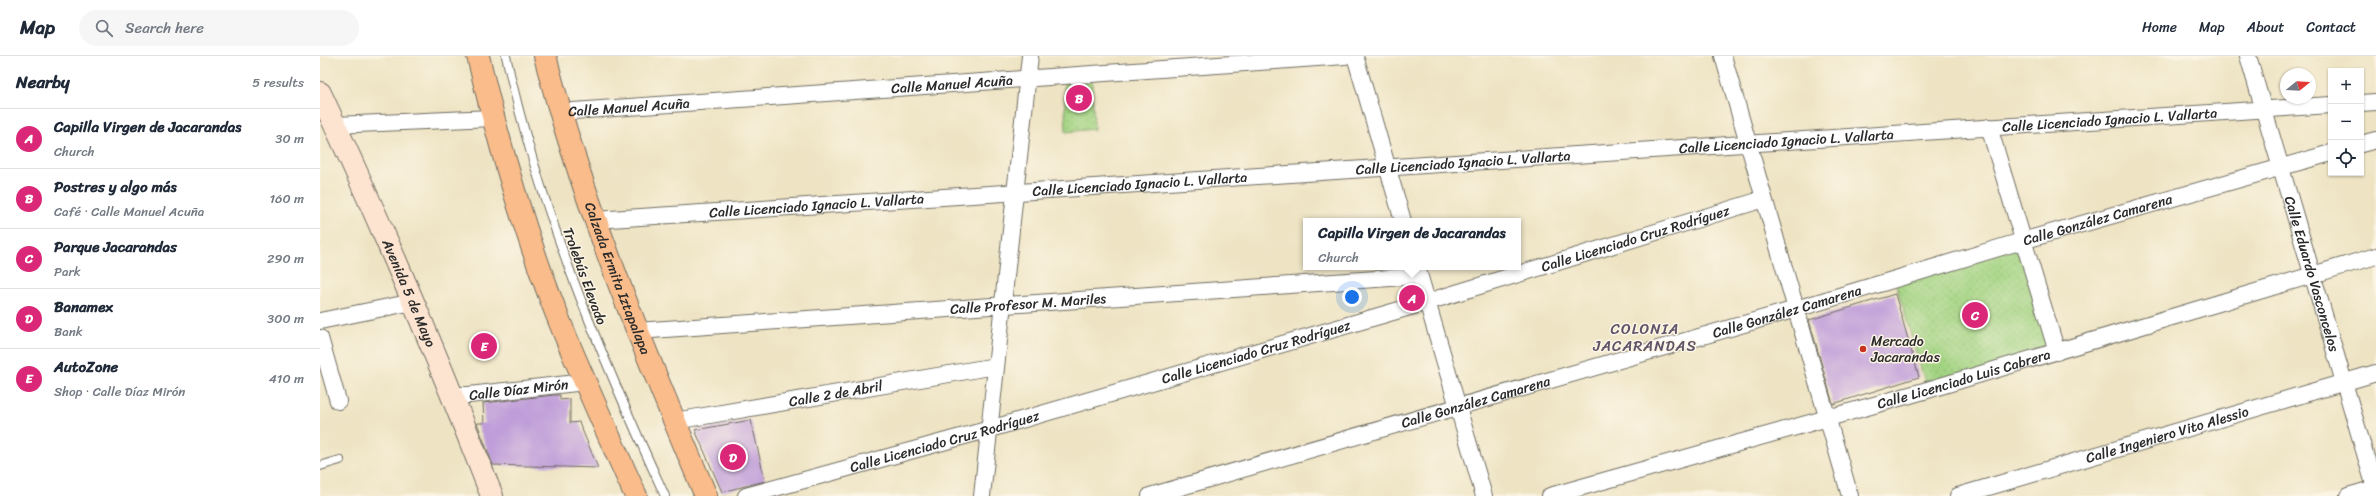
<!DOCTYPE html>
<html lang="en">
<head>
<meta charset="utf-8">
<style>
	:root { --surface:#fff; --page:#f6f6f7; --text:#1f2937; --muted:#747a83; --line:#e0e1e3; --accent:#db2777 }
	body { margin:0; font-family:Sriracha,sans-serif; background:var(--page); color:var(--text) }
	.controls { position:absolute; right:12px; top:12px; display:grid; overflow:hidden; border-radius:0px; box-shadow:0 1px 3px #0004 }
	.controls button { width:36px; height:36px; display:grid; place-items:center; padding:0; border:0; border-bottom:1px solid var(--line); background:var(--surface); color:var(--text); font:20px sans-serif }
	.compass { position:absolute; left:1960px; top:12px; width:36px; height:36px; border-radius:50%; background:var(--surface); box-shadow:0 1px 3px #0004; rotate:72deg }
	.you { position:absolute; left:1032px; top:241px; width:14px; height:14px; margin:-10px; border:3px solid #fff; border-radius:50%; background:#1a73e8; box-shadow:0 0 0 6px #1a73e833 }
	.badge { display:grid; place-items:center; width:26px; height:26px; border-radius:50%; background:var(--accent); color:#fff; font-size:13px; font-weight:700 }
	.pin { position:absolute; translate:-50% -50%; border:2px solid #fff; box-shadow:0 1px 4px #0006 }
	.popup { position:absolute; left:983px; top:162px; width:218px; height:52px; box-sizing:border-box; display:grid; place-content:center; border-radius:0px; background:var(--surface); filter:drop-shadow(0 1px 3px #0005); font-size:13px; white-space:nowrap; color:var(--muted) }
	.popup b { font-size:15px; color:var(--text) }
	.popup::after { content:''; position:absolute; left:50%; top:100%; margin-left:-8px; border:8px solid transparent; border-top-color:var(--surface) }
	.list { margin:0; padding:0; list-style:none }
	h2 { display:flex; justify-content:space-between; align-items:center; height:52px; margin:0; padding:0 16px; font-size:17px }
	h2 small { font-size:13px; font-weight:400; color:var(--muted) }
	.list li { display:grid; grid-template-columns:26px 1fr auto; gap:12px; align-items:center; box-sizing:border-box; height:60px; padding:0 16px; border-top:1px solid var(--line) }
	.list b { display:block; font-size:15px; white-space:nowrap }
	.list p { margin:0; font-size:13px; white-space:nowrap; color:var(--muted) }
	.list em { font-size:13px; font-style:normal; color:var(--muted) }
	.icon { flex:none; width:22px; height:22px; fill:none; stroke:currentColor; stroke-width:2; stroke-linecap:round; stroke-linejoin:round }
	.map { position:relative; flex:none; width:2056px; height:440px; overflow:hidden }
	header { display:flex; align-items:center; gap:24px; box-sizing:border-box; height:56px; padding:0 20px; background:var(--surface); border-bottom:1px solid var(--line) }
	header strong { font-size:19px }
	nav { display:flex; gap:22px; margin-inline-start:auto; font-size:14px }
	.search { width:280px; height:36px; background:var(--page); display:flex; align-items:center; gap:10px; box-sizing:border-box; padding:0 14px; border-radius:22px; color:var(--muted); font-size:15px }
	main { display:flex }
	aside { flex:1; background:var(--surface) }
	.map>svg:first-child { display:block }
</style>
</head>
<body>
<header>
<strong>Map</strong>
<div class="search"><svg class="icon" aria-label="search" viewBox="0 0 24 24"><circle cx="10" cy="10" r="6"/><path d="M15 15l6 6"/></svg>Search here</div>
<nav><a>Home</a><a>Map</a><a>About</a><a>Contact</a></nav>
</header>
<main>
<aside>
<h2>Nearby<small>5 results</small></h2>
<ul class="list">
<li><span class="badge">A</span><div><b>Capilla Virgen de Jacarandas</b><p>Church</p></div><em>30 m</em></li>
<li><span class="badge">B</span><div><b>Postres y algo más</b><p>Café · Calle Manuel Acuña</p></div><em>160 m</em></li>
<li><span class="badge">C</span><div><b>Parque Jacarandas</b><p>Park</p></div><em>290 m</em></li>
<li><span class="badge">D</span><div><b>Banamex</b><p>Bank</p></div><em>300 m</em></li>
<li><span class="badge">E</span><div><b>AutoZone</b><p>Shop · Calle Díaz Mirón</p></div><em>410 m</em></li>
</ul>
</aside>
<div class="map">
<svg width="2056" height="440" viewBox="0 0 2056 440">
	<defs>
		<pattern id="park-dots" width="8" height="8" patternUnits="userSpaceOnUse"><rect width="8" height="8" fill="#a3d482"/><path d="M2 2h.1M6 6h.1" fill="none" stroke="#8cb670" stroke-width="1.8" stroke-linecap="round"/></pattern>
	</defs>
	<rect width="100%" height="100%" fill="#fcf5e5"/>
	<filter id="ink" filterUnits="userSpaceOnUse"><feTurbulence type="fractalNoise" baseFrequency=".025" numOctaves="2"/><feDisplacementMap in="SourceGraphic" scale="8" xChannelSelector="R" yChannelSelector="G"/><feConvolveMatrix kernelMatrix="1 2 1 2 8 2 1 2 1" color-interpolation-filters="sRGB"/></filter>
	<filter id="wash" filterUnits="userSpaceOnUse"><feTurbulence type="fractalNoise" baseFrequency=".012" numOctaves="4" result="noise"/><feDisplacementMap in="SourceGraphic" scale="16" xChannelSelector="R" yChannelSelector="G"/><feGaussianBlur stdDeviation="0.9" result="paint"/><feColorMatrix in="noise" values="0 0 0 0 0 0 0 0 0 0 0 0 0 0 0 0 0 1.4 0 .05"/><feComposite in="paint" operator="in"/></filter>
	<g filter="url(#wash)">
		<rect width="100%" height="100%" fill="#eee4c4"/>
		<g fill="url(#park-dots)" stroke="#678056">
			<polygon points="772,26 774,73 746,76 744,27"/>
			<polygon points="1702,185 1736,294 1606,330 1575,225"/>
		</g>
		<g id="blocks">
			<g fill="#bf9dd9">
				<polygon points="1575,238 1599,321 1513,348 1489,264"/>
				<polygon points="234,339 240,339 240,344 250,343 250,367 259,366 278,412 173,409 157,367 164,367 163,347"/>
				<polygon points="431,364 445,425 402,436 375,374"/>
			</g>
		</g>
	</g>
	<g filter="url(#ink)">
		<use href="#blocks" fill-opacity="0" stroke="#6f6c61" stroke-width="1"/>
		<g fill="none" stroke-linecap="round" stroke-linejoin="round">
			<defs>
				<g id="lane">
					<path d="M186 0C220 155 279 296 345 440"/>
					<polyline points="0,410 20,404"/>
				</g>
				<g id="street">
					<polyline points="1035,0 1083,165"/>
					<polyline points="1403,0 1530,440"/>
					<path id="s1" d="M1928 0 2056 435"/>
					<polyline points="2041,47 2056,46"/>
					<path id="s2" d="M239 56 1025 0"/>
					<polyline points="15,69 172,62"/>
					<polyline points="1669,71 1737,296"/>
					<polyline points="2041,88 2056,84"/>
					<path id="s3" d="M275 164 2011 49"/>
					<polyline points="1097,211 1164,440"/>
					<polyline points="0,265 93,246"/>
					<path id="s4" d="M317 275 1099 220"/>
					<polyline points="0,282 18,345"/>
					<path id="s5" d="M133 339H149L265 326"/>
					<path id="s6" d="M355 365 676 310"/>
					<path id="s7" d="M426 440 670 373 1107 246 1444 143"/>
					<polyline points="662,440 710,0"/>
					<path id="s8" d="M830 440 1476 253 1702 185 2011 97"/>
					<path id="s9" d="M1230 440 1604 335 2056 200"/>
					<path id="s10" d="M1638 440 2056 317"/>
					<polyline points="2028,440 2056,432"/>
				</g>
				<g id="secondary">
					<path id="s11" d="M0 37C62 169 119 304 172 440"/>
				</g>
				<g id="primary">
					<path d="M158 0C180 93 207 186 243 274 266 330 291 385 316 440"/>
					<path id="s12" d="M225 0C264 152 325 296 386 440"/>
				</g>
			</defs>
			<use href="#lane" stroke="#6f6c61" stroke-width="10"/>
			<use href="#street" stroke="#6f6c61" stroke-width="18"/>
			<use href="#secondary" stroke="#6f6c61" stroke-width="24"/>
			<use href="#primary" stroke="#6f6c61" stroke-width="24"/>
			<use href="#lane" stroke="#fff" stroke-width="8"/>
			<use href="#street" stroke="#fff" stroke-width="16"/>
			<use href="#secondary" stroke="#fde4d0" stroke-width="22"/>
			<use href="#primary" stroke="#f9bc8a" stroke-width="22"/>
		</g>
	</g>
	<circle fill="#c8321e" stroke="#fcf5e5" stroke-width="1.5" cx="1543" cy="293" r="4"/>
	<g text-anchor="middle" stroke-width="3" stroke-linejoin="round" paint-order="stroke">
		<g font-size="14" fill="#2b2b2b" stroke="#fcf5e5">
			<text dy="5" stroke="none"><textPath href="#s2" startOffset="394">Calle Manuel Acuña</textPath></text>
			<text dy="5" stroke="none"><textPath href="#s2" startOffset="70">Calle Manuel Acuña</textPath></text>
			<text dy="5" stroke="none"><textPath href="#s3" startOffset="1518">Calle Licenciado Ignacio L. Vallarta</textPath></text>
			<text dy="5" stroke="none"><textPath href="#s3" startOffset="1194">Calle Licenciado Ignacio L. Vallarta</textPath></text>
			<text dy="5" stroke="none"><textPath href="#s3" startOffset="870">Calle Licenciado Ignacio L. Vallarta</textPath></text>
			<text dy="5" stroke="none"><textPath href="#s3" startOffset="546">Calle Licenciado Ignacio L. Vallarta</textPath></text>
			<text dy="5" stroke="none"><textPath href="#s3" startOffset="222">Calle Licenciado Ignacio L. Vallarta</textPath></text>
			<text dy="5" stroke="none"><textPath href="#s8" startOffset="987">Calle González Camarena</textPath></text>
			<text dy="5" stroke="none"><textPath href="#s7" startOffset="926">Calle Licenciado Cruz Rodríguez</textPath></text>
			<text dy="5" stroke="none"><textPath href="#s1" startOffset="227">Calle Eduardo Vasconcelos</textPath></text>
			<text transform="translate(265 220) rotate(70)" y="5">Trolebús Elevado</text>
			<text dy="5" stroke="none"><textPath href="#s12" startOffset="234">Calzada Ermita Iztapalapa</textPath></text>
			<text dy="5" stroke="none"><textPath href="#s11" startOffset="219">Avenida 5 de Mayo</textPath></text>
			<text dy="5" stroke="none"><textPath href="#s4" startOffset="392">Calle Profesor M. Mariles</textPath></text>
			<text dy="5" stroke="none"><textPath href="#s8" startOffset="663">Calle González Camarena</textPath></text>
			<text dy="5" stroke="none"><textPath href="#s7" startOffset="530">Calle Licenciado Cruz Rodríguez</textPath></text>
			<text dy="5" stroke="none"><textPath href="#s9" startOffset="430">Calle Licenciado Luis Cabrera</textPath></text>
			<text dy="5" stroke="none"><textPath href="#s5" startOffset="66">Calle Díaz Mirón</textPath></text>
			<text dy="5" stroke="none"><textPath href="#s6" startOffset="163">Calle 2 de Abril</textPath></text>
			<text dy="5" stroke="none"><textPath href="#s8" startOffset="339">Calle González Camarena</textPath></text>
			<text dy="5" stroke="none"><textPath href="#s10" startOffset="218">Calle Ingeniero Vito Alessio</textPath></text>
			<text dy="5" stroke="none"><textPath href="#s7" startOffset="206">Calle Licenciado Cruz Rodríguez</textPath></text>
		</g>
		<g font-size="14" fill="#2b2b2b" stroke="#fcf5e5" text-anchor="start">
			<text x="1551" y="290">Mercado<tspan x="1551" dy="16">Jacarandas</tspan></text>
		</g>
		<g font-size="15" letter-spacing="1" fill="#5f5368" stroke="#fcf5e5">
			<text x="1325" y="278">COLONIA<tspan x="1325" dy="17">JACARANDAS</tspan></text>
		</g>
	</g>
</svg>
<div class="controls">
<button>+</button>
<button>−</button>
<button><svg class="icon" aria-label="locate" viewBox="0 0 24 24"><circle cx="12" cy="12" r="6"/><path d="M12 2v4M12 18v4M2 12h4M18 12h4"/></svg></button>
</div>
<svg class="compass" viewBox="-18 -18 36 36"><path d="M0-13l5 13h-10z" fill="#e53935"/><path d="M0 13l5-13h-10z" fill="#747a83"/></svg>
<div class="you"></div>
<div class="pin badge" style="left:1092px;top:242px">A</div>
<div class="popup"><b>Capilla Virgen de Jacarandas</b>Church</div>
<div class="pin badge" style="left:759px;top:42px">B</div>
<div class="pin badge" style="left:1655px;top:259px">C</div>
<div class="pin badge" style="left:413px;top:401px">D</div>
<div class="pin badge" style="left:164px;top:290px">E</div>
</div>
</main>
</body>
</html>
